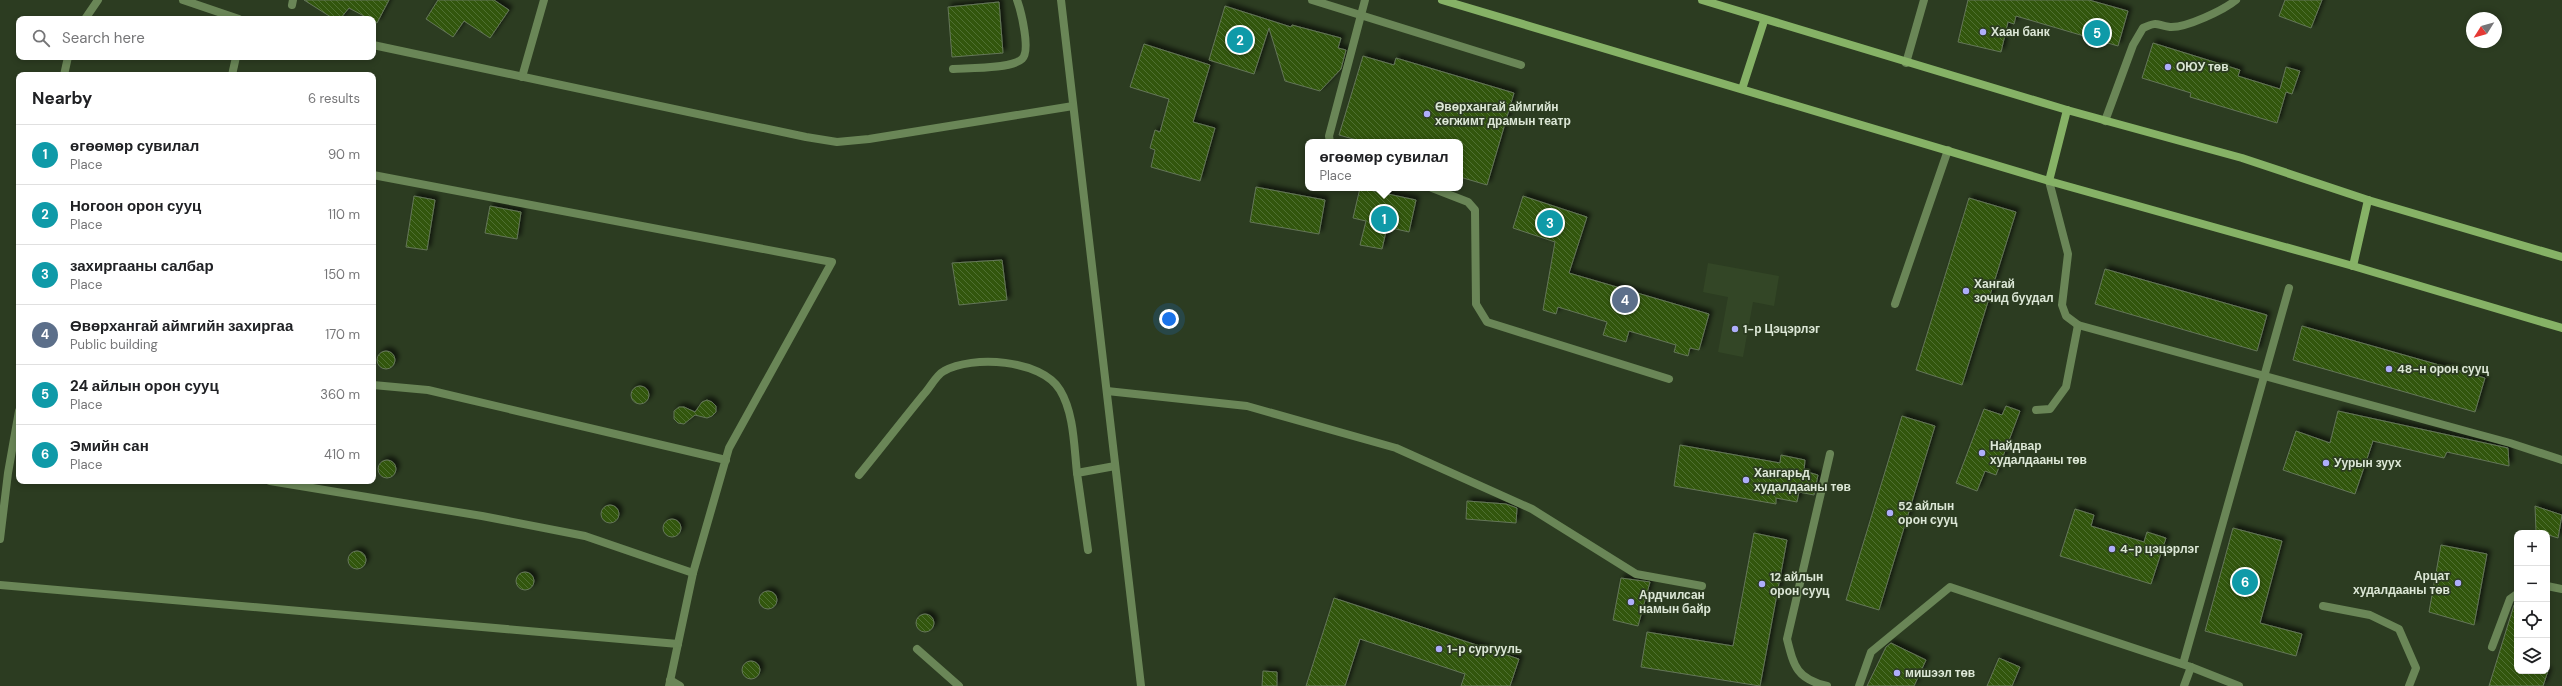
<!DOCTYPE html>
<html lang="en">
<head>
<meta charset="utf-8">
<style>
	:root { --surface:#fff; --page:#f6f6f6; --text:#202124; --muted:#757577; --line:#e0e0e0; --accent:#111827 }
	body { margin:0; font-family:"DM Sans",sans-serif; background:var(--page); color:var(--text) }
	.controls { position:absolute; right:12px; bottom:12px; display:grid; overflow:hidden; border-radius:8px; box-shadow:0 2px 6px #0003 }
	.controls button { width:36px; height:36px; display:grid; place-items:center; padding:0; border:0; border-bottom:1px solid var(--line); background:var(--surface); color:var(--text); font:20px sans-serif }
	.compass { position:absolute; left:2466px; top:12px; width:36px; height:36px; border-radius:50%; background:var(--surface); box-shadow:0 2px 6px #0003; rotate:233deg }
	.you { position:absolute; left:1169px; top:319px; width:14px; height:14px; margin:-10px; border:3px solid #fff; border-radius:50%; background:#1a73e8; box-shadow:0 0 0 6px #1a73e833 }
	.badge { display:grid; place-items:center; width:26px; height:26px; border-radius:50%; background:var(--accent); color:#fff; font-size:13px; font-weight:700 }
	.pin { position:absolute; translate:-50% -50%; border:2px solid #fff; box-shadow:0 1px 4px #0006 }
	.popup { position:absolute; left:1305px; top:139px; width:158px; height:52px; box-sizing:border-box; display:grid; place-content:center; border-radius:8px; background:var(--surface); filter:drop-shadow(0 1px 3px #0005); font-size:13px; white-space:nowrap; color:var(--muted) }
	.popup b { font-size:15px; color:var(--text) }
	.popup::after { content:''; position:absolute; left:50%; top:100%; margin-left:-8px; border:8px solid transparent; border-top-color:var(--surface) }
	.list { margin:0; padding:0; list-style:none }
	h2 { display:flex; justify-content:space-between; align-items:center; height:52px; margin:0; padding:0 16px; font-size:17px }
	h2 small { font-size:13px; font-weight:400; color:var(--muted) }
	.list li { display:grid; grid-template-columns:26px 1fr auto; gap:12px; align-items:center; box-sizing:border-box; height:60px; padding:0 16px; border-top:1px solid var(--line) }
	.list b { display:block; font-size:15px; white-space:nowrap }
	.list p { margin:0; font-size:13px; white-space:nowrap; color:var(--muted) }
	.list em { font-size:13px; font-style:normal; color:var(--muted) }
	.icon { flex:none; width:22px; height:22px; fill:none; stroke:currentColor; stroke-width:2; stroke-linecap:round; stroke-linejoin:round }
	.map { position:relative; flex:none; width:2562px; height:686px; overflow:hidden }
	.search { position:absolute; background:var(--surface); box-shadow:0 2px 6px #0003; left:16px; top:16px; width:360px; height:44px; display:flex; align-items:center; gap:10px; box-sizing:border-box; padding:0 14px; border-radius:8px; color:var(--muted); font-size:15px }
	.panel { position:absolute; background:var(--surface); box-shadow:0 2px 6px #0003; left:16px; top:72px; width:360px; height:412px; border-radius:8px }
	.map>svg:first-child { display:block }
</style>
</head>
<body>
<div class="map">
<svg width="2562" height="686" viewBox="0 0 2562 686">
	<defs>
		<pattern id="building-back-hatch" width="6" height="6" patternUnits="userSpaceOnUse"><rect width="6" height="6" fill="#32570d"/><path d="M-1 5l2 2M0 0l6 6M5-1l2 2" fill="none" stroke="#4f6f30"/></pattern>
		<filter id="shadow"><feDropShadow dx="3.5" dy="-3.5" stdDeviation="2" flood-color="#0009"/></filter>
	</defs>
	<rect width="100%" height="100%" fill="#2c3c21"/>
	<polygon fill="#334626" points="1708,263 1779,276 1774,306 1753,302 1743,357 1718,352 1728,297 1703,292"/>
	<g fill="url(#building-back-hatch)" stroke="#647658" filter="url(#shadow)">
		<polygon points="304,0 389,0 377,23 349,8 340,19 334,19"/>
		<polygon points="438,0 494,0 509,10 490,38 464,21 453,37 426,19"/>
		<polygon points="1968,0 2089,0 2128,11 2118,46 2016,16 2014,24 2008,22 2001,52 1958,42"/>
		<polygon points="2285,0 2322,0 2311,28 2279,16"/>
		<polygon points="999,2 1003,53 952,57 948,7"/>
		<polygon points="1225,6 1291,27 1292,25 1341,38 1338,48 1346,50 1341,69 1320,91 1285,81 1269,28 1254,74 1209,60"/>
		<polygon points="2153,43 2240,70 2238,76 2280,89 2286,67 2300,71 2292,94 2286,92 2277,123 2190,97 2191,93 2142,78"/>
		<polygon points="1144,44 1210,65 1193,122 1215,128 1200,181 1151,167 1155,150 1150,148 1155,130 1160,132 1169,99 1130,87"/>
		<polygon points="1363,56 1394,65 1396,58 1514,93 1487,185 1460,177 1460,142 1364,142 1339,135"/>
		<polygon points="1256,187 1325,200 1319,234 1250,222"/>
		<polygon points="1360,188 1416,200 1409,232 1387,227 1382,249 1360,245 1366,221 1353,218"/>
		<polygon points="414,196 435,200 427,250 406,247"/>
		<polygon points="1523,196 1587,217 1569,273 1709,314 1699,350 1690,348 1688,356 1674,352 1676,345 1629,331 1626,342 1603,335 1607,322 1558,307 1556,314 1543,310 1555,242 1513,228"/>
		<polygon points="1969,198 2016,212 1962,385 1916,370"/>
		<polygon points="490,206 521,212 517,239 485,233"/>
		<polygon points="1002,260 1007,300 959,305 952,263"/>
		<polygon points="2105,269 2267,315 2257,351 2095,304"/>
		<polygon points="2302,326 2485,378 2475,412 2293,360"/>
		<circle cx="386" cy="360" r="9"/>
		<circle cx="640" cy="395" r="9"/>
		<polygon points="707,400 712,402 716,406 716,412 712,416 707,418 695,415 684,424 678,423 674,419 674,411 679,407 684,407 695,412 702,402"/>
		<polygon points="2006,406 2020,411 1996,475 1985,471 1977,491 1956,483 1984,409 2002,415"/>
		<polygon points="2338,411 2508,448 2509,466 2447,452 2444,458 2373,441 2355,494 2283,470 2296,431 2330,443"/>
		<polygon points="1902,416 1935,426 1879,610 1846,600"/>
		<polygon points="1680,445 1780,463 1781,455 1805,460 1804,471 1818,475 1814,495 1799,492 1797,502 1776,498 1776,504 1674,486"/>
		<circle cx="387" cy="469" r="9"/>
		<polygon points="1467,501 1506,504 1517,508 1516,523 1466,519"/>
		<circle cx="610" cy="514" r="9"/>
		<polygon points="2535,506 2562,515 2558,538 2536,531"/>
		<polygon points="2075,509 2094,515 2091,526 2144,542 2147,532 2166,538 2151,584 2060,556"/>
		<circle cx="672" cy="528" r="9"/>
		<polygon points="2233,528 2282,541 2260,623 2302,634 2296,656 2205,631"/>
		<polygon points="1754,533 1787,540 1760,686 1641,667 1647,632 1733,646"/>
		<polygon points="2441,545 2487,554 2474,625 2429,612"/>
		<circle cx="357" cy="560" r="9"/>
		<circle cx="525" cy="581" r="9"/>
		<polygon points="1621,578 1650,582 1638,626 1613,620"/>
		<circle cx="768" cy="600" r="9"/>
		<polygon points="1334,598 1519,659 1510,686 1461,686 1465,674 1360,639 1345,686 1306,686"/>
		<polygon points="2514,605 2517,605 2517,671 2548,671 2543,686 2489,686"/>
		<circle cx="925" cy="623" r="9"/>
		<polygon points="1891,643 1926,660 1914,686 1867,686 1886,647"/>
		<polygon points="1999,658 2020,667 2012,686 1987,686"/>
		<circle cx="751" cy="670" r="9"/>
		<polygon points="1263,671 1277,672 1277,686 1262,686"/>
	</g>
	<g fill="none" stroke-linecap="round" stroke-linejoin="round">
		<g stroke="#6a8657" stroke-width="8">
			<polyline points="1312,0 1521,65"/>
			<polyline points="292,5 293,0"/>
			<polyline points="522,77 544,0"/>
			<polyline points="1330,142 1329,136 1365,0"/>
			<polyline points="2049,181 2068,254 2062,305 2066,316 2078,325 2510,443 2562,460"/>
			<polyline points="1432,188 1468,202 1475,210 1476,304 1487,322 1669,379"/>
			<polyline points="1895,304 1948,150"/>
			<polyline points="1107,391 1247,406 1396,448 1532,509 1636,574 1702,586"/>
			<polyline points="2036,410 2050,409 2066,387 2078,325"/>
			<polyline points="2547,586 2562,589"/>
			<polyline points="2323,606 2370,615 2399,629 2416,668 2409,686"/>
			<polyline points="2492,647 2510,599 2517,594"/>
			<polyline points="2183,664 2289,288"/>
			<path d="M1827 686C1797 679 1794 667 1787 639L1830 454"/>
			<polyline points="1859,686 1871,652 1950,587 2191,667 2239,686"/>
			<polyline points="2184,686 2191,667"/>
		</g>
		<g stroke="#6a8657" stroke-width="8">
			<path d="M953 69C968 68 1012 69 1022 59 1031 51 1021 11 1017 0"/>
			<polyline points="232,75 236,57"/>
			<path d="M2105 121 2133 45 2143 28C2159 21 2155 25 2170 27 2186 28 2224 10 2236 0"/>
			<polyline points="373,175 832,262 729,448 693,573 669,686"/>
			<polyline points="373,385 428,390 726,460"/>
			<path d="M859 475C881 448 902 421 924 394 930 388 936 375 944 371 972 355 1041 359 1060 390 1074 413 1074 446 1077 473"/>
			<polyline points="270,481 482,516 585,536 693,573"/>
			<polyline points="1088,550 1077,473 1115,466"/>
			<polyline points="0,585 678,644"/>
			<polyline points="917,649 959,686"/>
			<polyline points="670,680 680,686"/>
		</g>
		<g stroke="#6a8657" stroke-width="8">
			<polyline points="183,0 239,19"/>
			<polyline points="1061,0 1141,686"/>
			<polyline points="85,19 98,0"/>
			<polyline points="373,45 806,137 837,142 869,139 1073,106"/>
			<polyline points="1906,63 1924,0"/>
			<polyline points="64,75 68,57"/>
			<polyline points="0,539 8,473 19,411"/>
		</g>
		<g stroke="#86b266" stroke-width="8">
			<polyline points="1442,0 2049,181 2353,266 2562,328"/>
			<polyline points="1702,0 2067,110 2242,158 2368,200 2562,257"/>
			<polyline points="1742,89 1764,21"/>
			<polyline points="2049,181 2067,110"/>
			<polyline points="2353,266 2368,200"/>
		</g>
	</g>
	<g fill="#aeaefb" stroke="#2c3c21" stroke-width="1.5">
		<circle cx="1983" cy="32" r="4"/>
		<circle cx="2168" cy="67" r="4"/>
		<circle cx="1427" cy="114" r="4"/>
		<circle cx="1966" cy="291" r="4"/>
		<circle cx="1735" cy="329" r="4"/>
		<circle cx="2389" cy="369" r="4"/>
		<circle cx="1982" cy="453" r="4"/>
		<circle cx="2326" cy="463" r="4"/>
		<circle cx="1746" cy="480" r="4"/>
		<circle cx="1890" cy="513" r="4"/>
		<circle cx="2112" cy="549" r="4"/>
		<circle cx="2458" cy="583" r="4"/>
		<circle cx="1762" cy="584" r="4"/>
		<circle cx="1631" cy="602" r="4"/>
		<circle cx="1439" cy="649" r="4"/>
		<circle cx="1897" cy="673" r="4"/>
	</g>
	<g text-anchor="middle" stroke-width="3.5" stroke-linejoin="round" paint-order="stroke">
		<g font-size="12" font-weight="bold" fill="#dce7d6" stroke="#2c3c21" text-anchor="start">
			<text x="1991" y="36">Хаан банк</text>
			<text x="2176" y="71">ОЮУ төв</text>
			<text x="1435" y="111">Өвөрхангай аймгийн<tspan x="1435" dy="14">хөгжимт драмын театр</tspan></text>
			<text x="1974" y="288">Хангай<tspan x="1974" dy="14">зочид буудал</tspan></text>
			<text x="1743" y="333">1-р Цэцэрлэг</text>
			<text x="2397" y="373">48-н орон сууц</text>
			<text x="1990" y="450">Найдвар<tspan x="1990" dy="14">худалдааны төв</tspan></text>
			<text x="2334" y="467">Уурын зуух</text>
			<text x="1754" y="477">Хангарьд<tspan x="1754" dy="14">худалдааны төв</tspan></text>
			<text x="1898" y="510">52 айлын<tspan x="1898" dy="14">орон сууц</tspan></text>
			<text x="2120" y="553">4-р цэцэрлэг</text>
			<text x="2450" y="580" text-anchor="end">Арцат<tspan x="2450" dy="14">худалдааны төв</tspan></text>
			<text x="1770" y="581">12 айлын<tspan x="1770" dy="14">орон сууц</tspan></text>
			<text x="1639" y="599">Ардчилсан<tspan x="1639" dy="14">намын байр</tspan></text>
			<text x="1447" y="653">1-р сургууль</text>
			<text x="1905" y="677">мишээл төв</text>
		</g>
	</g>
</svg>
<div class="controls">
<button>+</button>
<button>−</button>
<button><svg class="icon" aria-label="locate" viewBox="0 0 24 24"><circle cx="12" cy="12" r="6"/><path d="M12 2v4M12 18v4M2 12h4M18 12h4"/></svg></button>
<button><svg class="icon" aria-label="layers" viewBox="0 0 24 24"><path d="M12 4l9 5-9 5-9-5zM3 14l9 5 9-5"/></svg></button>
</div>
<svg class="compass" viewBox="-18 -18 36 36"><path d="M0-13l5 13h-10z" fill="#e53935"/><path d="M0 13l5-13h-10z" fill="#757577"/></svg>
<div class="you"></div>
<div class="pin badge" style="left:1384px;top:219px;background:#0f9aa8">1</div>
<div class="popup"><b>өгөөмөр сувилал</b>Place</div>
<div class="pin badge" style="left:1240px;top:40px;background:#0f9aa8">2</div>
<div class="pin badge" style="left:1550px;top:223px;background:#0f9aa8">3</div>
<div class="pin badge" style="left:1625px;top:300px;background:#5c6f8a">4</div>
<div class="pin badge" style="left:2097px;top:33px;background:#0f9aa8">5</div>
<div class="pin badge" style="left:2245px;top:582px;background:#0f9aa8">6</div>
<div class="search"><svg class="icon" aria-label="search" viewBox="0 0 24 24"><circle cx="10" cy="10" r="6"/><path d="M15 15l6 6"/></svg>Search here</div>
<section class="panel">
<h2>Nearby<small>6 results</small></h2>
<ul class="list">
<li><span class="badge" style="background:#0f9aa8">1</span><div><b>өгөөмөр сувилал</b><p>Place</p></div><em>90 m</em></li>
<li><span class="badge" style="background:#0f9aa8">2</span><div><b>Ногоон орон сууц</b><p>Place</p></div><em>110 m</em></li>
<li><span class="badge" style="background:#0f9aa8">3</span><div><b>захиргааны салбар</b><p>Place</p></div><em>150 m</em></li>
<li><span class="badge" style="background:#5c6f8a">4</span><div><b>Өвөрхангай аймгийн захиргаа</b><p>Public building</p></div><em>170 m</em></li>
<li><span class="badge" style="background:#0f9aa8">5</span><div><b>24 айлын орон сууц</b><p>Place</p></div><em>360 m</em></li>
<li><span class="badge" style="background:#0f9aa8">6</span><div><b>Эмийн сан</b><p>Place</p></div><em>410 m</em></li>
</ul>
</section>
</div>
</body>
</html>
